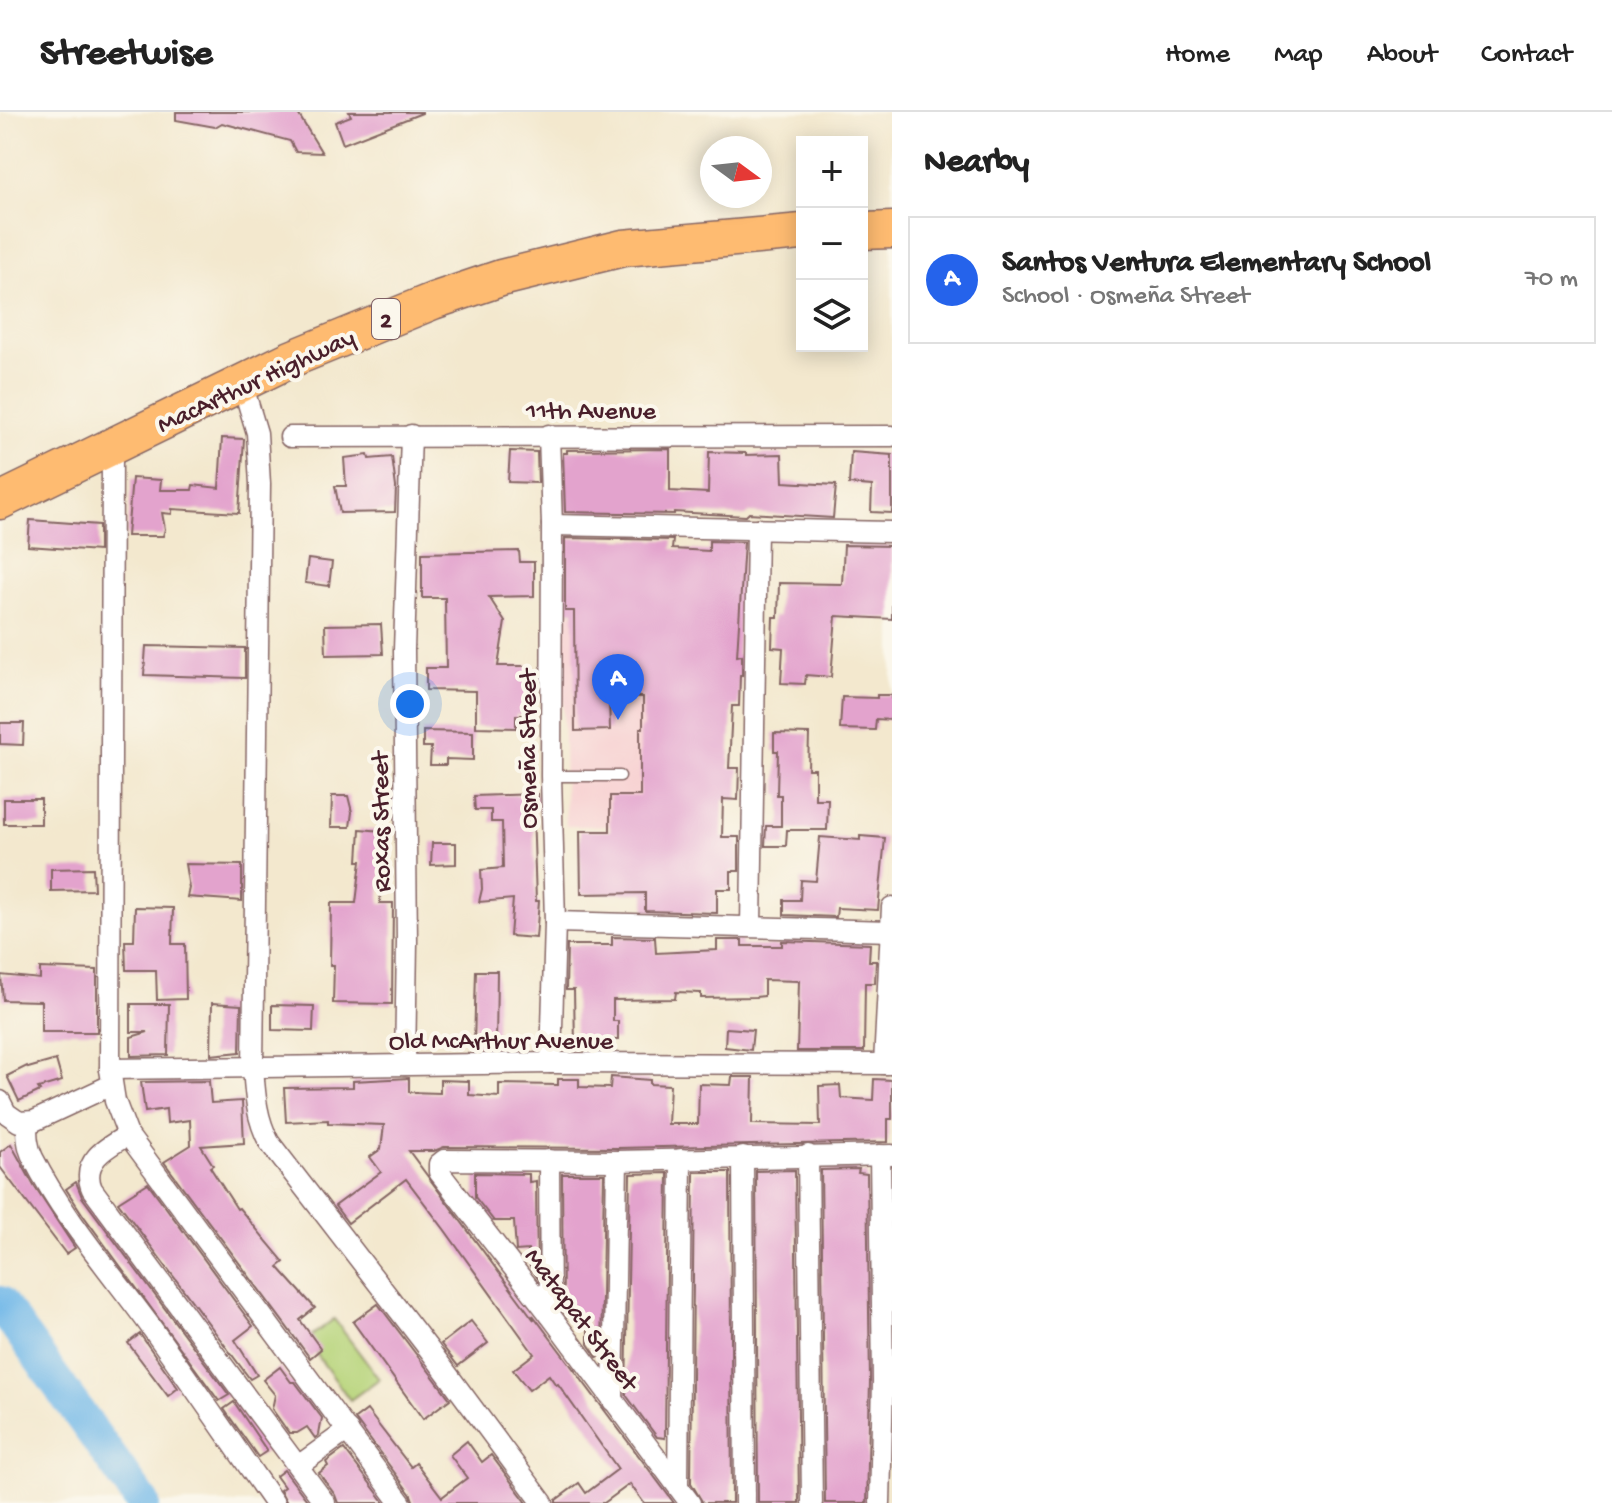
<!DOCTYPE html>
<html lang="en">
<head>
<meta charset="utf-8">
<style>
	:root { --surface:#fff; --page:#f6f6f6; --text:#222; --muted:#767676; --line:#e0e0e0; --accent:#2563eb }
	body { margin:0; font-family:"Gochi Hand",sans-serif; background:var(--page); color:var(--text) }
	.controls { position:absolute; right:24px; top:24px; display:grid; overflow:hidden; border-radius:0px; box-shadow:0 4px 20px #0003 }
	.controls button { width:72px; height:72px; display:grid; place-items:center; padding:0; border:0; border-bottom:2px solid var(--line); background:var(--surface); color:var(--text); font:40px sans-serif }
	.compass { position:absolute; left:700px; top:24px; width:72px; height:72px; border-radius:50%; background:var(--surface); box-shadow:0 4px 20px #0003; rotate:105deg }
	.you { position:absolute; left:410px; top:592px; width:28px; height:28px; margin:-20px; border:6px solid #fff; border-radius:50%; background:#1a73e8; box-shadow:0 0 0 12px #1a73e833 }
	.badge { display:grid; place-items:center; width:52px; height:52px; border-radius:50%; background:var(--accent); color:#fff; font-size:26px; font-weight:700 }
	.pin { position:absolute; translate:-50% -66px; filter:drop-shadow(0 2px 4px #0008) }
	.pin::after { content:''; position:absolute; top:42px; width:28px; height:24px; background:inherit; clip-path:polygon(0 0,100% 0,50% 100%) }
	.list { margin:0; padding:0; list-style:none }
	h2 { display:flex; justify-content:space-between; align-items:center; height:104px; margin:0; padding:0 32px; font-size:34px }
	h2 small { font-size:26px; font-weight:400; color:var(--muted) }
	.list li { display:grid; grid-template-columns:52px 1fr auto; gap:24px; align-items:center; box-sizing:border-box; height:128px; margin:0 16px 16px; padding:0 16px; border:2px solid var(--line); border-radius:0px }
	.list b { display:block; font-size:30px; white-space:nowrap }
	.list p { margin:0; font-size:26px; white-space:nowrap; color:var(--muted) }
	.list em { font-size:26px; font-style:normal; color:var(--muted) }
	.icon { flex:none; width:44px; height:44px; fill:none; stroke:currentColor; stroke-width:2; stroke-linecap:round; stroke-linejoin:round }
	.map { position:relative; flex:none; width:892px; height:1391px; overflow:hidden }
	header { display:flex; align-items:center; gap:48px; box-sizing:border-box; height:112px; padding:0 40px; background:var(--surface); border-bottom:2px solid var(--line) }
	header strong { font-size:38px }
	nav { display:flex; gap:44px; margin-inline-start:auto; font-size:28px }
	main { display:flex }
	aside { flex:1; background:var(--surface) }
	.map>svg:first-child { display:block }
</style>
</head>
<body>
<header>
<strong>Streetwise</strong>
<nav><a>Home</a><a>Map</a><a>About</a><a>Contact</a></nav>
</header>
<main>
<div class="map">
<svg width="892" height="1391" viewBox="0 0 892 1391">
	<rect width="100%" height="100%" fill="#fbf7ec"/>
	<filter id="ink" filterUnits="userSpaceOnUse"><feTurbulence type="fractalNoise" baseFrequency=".0125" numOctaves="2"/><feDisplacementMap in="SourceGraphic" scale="16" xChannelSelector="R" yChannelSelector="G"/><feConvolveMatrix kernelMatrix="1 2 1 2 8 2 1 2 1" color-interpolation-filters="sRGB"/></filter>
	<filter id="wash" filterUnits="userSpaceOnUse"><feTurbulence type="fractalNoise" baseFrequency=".006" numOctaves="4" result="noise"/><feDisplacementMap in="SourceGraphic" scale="32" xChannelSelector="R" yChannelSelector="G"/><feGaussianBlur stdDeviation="1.8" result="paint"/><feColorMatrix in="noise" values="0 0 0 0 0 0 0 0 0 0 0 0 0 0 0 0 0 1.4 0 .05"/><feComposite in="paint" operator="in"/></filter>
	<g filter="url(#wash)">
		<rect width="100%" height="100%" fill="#f3e8ce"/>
		<polygon fill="#f7cfd0" points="561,501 670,501 674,714 566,714"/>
		<polygon fill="#b7d47a" stroke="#807a52" stroke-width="2" points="334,1207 379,1267 350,1288 306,1228"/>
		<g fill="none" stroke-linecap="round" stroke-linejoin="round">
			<polyline stroke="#71b8e8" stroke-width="34" points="0,1191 143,1391"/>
		</g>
		<g id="blocks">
			<g fill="#e3a3cd">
				<polygon points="176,0 297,0 322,41 296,40 290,29 222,11 215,15 176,8"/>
				<polygon points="349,0 422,0 422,1 343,32 335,10 351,4"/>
				<polygon points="222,326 244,327 239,401 172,397 172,402 162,401 165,417 163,424 127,424 132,366 161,368 160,378 192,378 193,373 219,376"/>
				<polygon points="670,337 670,379 708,381 709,340 746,341 746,343 782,342 783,370 836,373 833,406 749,401 746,404 674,400 674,402 565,400 563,341 567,341 567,338"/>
				<polygon points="510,339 537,340 538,371 508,370"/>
				<polygon points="851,340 892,343 892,401 871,400 872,374 849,372"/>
				<polygon points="368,343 369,347 392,345 396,375 395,400 340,401 335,374 346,374 344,346"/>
				<polygon points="30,408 99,413 99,439 28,434"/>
				<polygon points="565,426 673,428 672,437 709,439 709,429 744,430 737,544 742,543 742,563 740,563 739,594 732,594 729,656 739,656 738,688 723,687 722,725 739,725 739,759 731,759 731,777 717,777 717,801 645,799 645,781 581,782 580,719 610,719 610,684 640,684 640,616 643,616 643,585 609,584 610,618 575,619 574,499 565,499"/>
				<polygon points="844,433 892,434 892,507 836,504 831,565 806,563 805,572 781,571 783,536 772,535 773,505 778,505 779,471 842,472"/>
				<polygon points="519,439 520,450 534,450 534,484 489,485 505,510 498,554 529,554 526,603 516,603 516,616 476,615 476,579 426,578 426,556 446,556 445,486 422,486 422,441"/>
				<polygon points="308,447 332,450 329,474 305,471"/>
				<polygon points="381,512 383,542 326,543 325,513"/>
				<polygon points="146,534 245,536 245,566 144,563"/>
				<polygon points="877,583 892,583 892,608 876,607 875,618 840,617 842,585 877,586"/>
				<polygon points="0,611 24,611 23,633 0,632"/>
				<polygon points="423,619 473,620 473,648 446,647 446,653 430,653 431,635 423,635"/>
				<polygon points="774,621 809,622 808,657 815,657 815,687 828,687 827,718 787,718 786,734 765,734 766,714 781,714 781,683 777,683 778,639 774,639"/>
				<polygon points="538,682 538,698 533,698 536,789 539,789 536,826 510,824 513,787 479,790 482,777 481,758 503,756 502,710 491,710 491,698 475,698 474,684"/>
				<polygon points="332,684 348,684 352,700 350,715 331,715"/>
				<rect x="4" y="687" width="37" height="25"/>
				<polygon points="360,717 382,719 380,791 393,791 392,892 333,891 334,853 330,853 331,791 356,791 361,749 358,749"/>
				<polygon points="860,724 885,726 878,798 837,796 836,805 784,803 784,788 800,788 801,768 816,769 820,725 860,728"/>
				<polygon points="432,731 456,731 456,752 431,753"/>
				<polygon points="185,752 242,753 242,789 187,785 189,776"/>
				<polygon points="93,756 94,778 51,779 51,757"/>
				<polygon points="135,795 173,796 172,832 185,832 186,887 157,888 156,858 126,858 125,829 134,829"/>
				<polygon points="612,825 655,826 656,841 717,838 717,828 742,828 742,834 782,834 782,829 870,832 869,849 876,849 875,871 865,871 864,939 797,939 799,869 764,868 764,884 755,885 701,886 701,881 676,880 675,887 613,888 613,909 618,909 618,928 596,928 596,934 575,934 574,878 566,878 567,833 612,833"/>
				<polygon points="40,856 97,858 97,920 41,920 41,889 3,888 1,863 40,867"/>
				<polygon points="476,859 497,859 496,935 474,934"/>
				<polygon points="212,891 241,893 240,940 211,943"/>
				<polygon points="131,892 169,892 168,943 131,944 131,925 148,920 131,920"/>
				<polygon points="272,893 314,894 313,919 272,918"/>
				<polygon points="726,916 753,918 751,938 725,935"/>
				<polygon points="56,948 62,969 38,976 40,979 19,989 7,964 27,954 28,956"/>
				<polygon points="611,965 650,968 650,972 670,973 668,1012 698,1012 699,972 731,973 732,965 753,965 752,1012 820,1013 819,974 840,973 841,986 873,988 874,967 892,968 892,1007 888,1007 888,1030 617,1036 444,1035 434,1039 409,1039 534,1208 533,1203 674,1391 644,1391 630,1372 604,1391 556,1391 556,1388 579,1371 586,1381 618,1357 558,1272 556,1273 549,1263 529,1278 513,1258 534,1242 444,1117 406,1067 348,1111 335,1094 381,1060 370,1045 381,1037 384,1013 328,1011 328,1008 286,1010 284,976 353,975 353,969 409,966 409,980 440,981 440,968 469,969 469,983 499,985 499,972 558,973 558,967 579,967 579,975 610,976"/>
				<polygon points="209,969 211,991 242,989 244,1031 201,1034 213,1053 210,1055 237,1097 239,1096 284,1150 278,1155 315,1196 300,1208 321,1237 310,1246 164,1050 191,1033 190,1008 167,1011 166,997 145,1000 141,970"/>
				<polygon points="11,1032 34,1074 75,1136 66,1142 0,1055 0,1040"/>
				<polygon points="859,1057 858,1061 867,1062 870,1269 867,1391 825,1391 821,1058"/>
				<polygon points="795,1058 799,1391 758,1391 756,1059"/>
				<polygon points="694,1060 730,1060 732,1391 703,1391 691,1371"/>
				<polygon points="475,1061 529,1062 529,1070 536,1069 537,1165 530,1155 528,1138 516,1139 514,1109 494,1109 475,1085"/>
				<polygon points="668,1061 665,1326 657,1325 626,1283 630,1062"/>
				<polygon points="562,1062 604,1062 601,1244 597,1245 588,1232 588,1205 568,1205 563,1199"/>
				<polygon points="76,1070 82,1085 229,1283 219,1289 83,1103 66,1077"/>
				<polygon points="148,1071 253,1214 235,1228 257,1263 250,1267 118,1090"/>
				<polygon points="378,1192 450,1287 423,1307 353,1210"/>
				<polygon points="471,1209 488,1231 458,1254 441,1232"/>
				<polygon points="140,1222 178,1276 168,1284 128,1231"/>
				<polygon points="280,1255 291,1270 295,1270 322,1306 319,1323 315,1326 307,1315 297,1321 289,1321 272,1297 275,1283 263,1268"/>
				<polygon points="234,1290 267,1339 258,1345 224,1297"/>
				<polygon points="367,1298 411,1355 416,1351 442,1385 467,1366 450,1343 467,1329 482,1350 491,1343 527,1391 414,1391 411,1383 355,1307"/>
				<polygon points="344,1337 385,1391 338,1391 335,1383 319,1361 328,1354 326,1350"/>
				<polygon points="284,1358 309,1391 287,1391 280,1378 284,1375 276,1364"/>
			</g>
		</g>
	</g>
	<g filter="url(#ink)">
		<use href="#blocks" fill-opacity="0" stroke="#856564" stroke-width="2"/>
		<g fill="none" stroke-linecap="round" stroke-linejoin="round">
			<defs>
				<polyline id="lane" points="551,664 620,664"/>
				<g id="street">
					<path d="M242 271 257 321 260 372 253 955C255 982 256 1005 269 1030L428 1236 543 1391"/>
					<polyline points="549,323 552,413 551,664 555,810 551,951"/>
					<polyline points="290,325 892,324"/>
					<polyline points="112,335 110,957 115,989 128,1023 401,1391"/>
					<polyline points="552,413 892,420"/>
					<polyline points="555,810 891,819"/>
					<polyline points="751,814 757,417"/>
					<polyline points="884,952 892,795"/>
					<polyline points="405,953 407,830 404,538 411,323"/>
					<polyline points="110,957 551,951 892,952"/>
					<polyline points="0,989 6,1001 19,1010 34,1009 111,973"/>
					<path d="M27 1010C27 1023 27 1034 33 1046 63 1105 109 1158 148 1211 191 1270 232 1331 274 1391"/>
					<path d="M128 1023C107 1035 80 1049 92 1077L325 1391"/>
					<polyline points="808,1043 812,1391"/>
					<polyline points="880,1043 883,1269 880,1391"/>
					<polyline points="743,1045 745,1391"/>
					<polyline points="549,1048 550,1203"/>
					<polyline points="613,1289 617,1049"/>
					<polyline points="298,1354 348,1318"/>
					<polyline points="678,1374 681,1047"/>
					<polyline points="690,1391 550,1203 439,1060 439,1052 444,1048 617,1049 892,1043"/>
				</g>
				<g id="highway">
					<polyline points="862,119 892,118"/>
					<polyline points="0,389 291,247 433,189 501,166 623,136 802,120"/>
				</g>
			</defs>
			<use href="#lane" stroke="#856564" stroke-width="13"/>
			<use href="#street" stroke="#856564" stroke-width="23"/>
			<use href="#highway" stroke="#856564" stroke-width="39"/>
			<use href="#lane" stroke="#fff" stroke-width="10"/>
			<use href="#street" stroke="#fff" stroke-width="20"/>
			<use href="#highway" stroke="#febb71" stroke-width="36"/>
		</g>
	</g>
	<g text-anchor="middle" stroke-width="8" stroke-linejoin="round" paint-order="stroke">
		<rect fill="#fbf7ec" stroke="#7f6065" stroke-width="2" x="372" y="187" width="28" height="40" rx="6"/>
		<g font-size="24" font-weight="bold" fill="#4a1f2b">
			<text x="386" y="215">2</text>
		</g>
		<g font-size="26" fill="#4a1f2b" stroke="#fbf7ec">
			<text transform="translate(255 267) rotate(-25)" y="9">MacArthur Highway</text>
			<text x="591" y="306">11th Avenue</text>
			<text transform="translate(526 637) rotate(-90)" y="9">Osmeña Street</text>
			<text transform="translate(379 710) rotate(-91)" y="9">Roxas Street</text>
			<text x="501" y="936">Old McArthur Avenue</text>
			<text transform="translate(583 1206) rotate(53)" y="9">Matapat Street</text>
		</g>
	</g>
</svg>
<div class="controls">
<button>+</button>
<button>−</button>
<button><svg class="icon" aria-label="layers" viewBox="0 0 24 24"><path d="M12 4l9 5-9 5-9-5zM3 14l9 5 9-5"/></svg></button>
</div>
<svg class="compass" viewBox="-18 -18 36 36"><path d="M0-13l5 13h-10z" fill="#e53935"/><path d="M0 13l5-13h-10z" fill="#767676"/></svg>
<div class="you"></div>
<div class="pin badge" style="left:618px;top:608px">A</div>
</div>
<aside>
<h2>Nearby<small></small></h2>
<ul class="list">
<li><span class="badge">A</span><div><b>Santos Ventura Elementary School</b><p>School · Osmeña Street</p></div><em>70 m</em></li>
</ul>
</aside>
</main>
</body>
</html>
